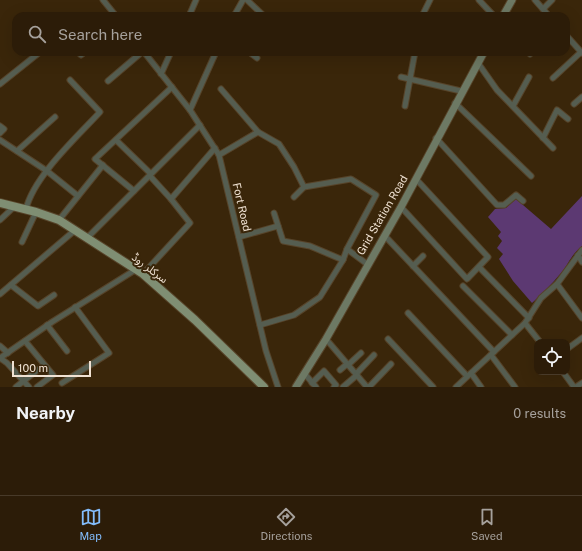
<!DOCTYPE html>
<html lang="en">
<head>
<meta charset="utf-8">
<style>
	:root { --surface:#2c1c08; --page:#342512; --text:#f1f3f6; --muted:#a6a19c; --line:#483a29; --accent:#83bcfb }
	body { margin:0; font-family:"Public Sans","Noto Sans Arabic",sans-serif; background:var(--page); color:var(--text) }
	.controls { position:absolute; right:12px; bottom:12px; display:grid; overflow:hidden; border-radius:8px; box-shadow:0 4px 16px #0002 }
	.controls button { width:36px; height:36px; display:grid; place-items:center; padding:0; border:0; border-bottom:1px solid var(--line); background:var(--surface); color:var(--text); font:20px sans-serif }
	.scale { position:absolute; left:12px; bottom:10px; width:79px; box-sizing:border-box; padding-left:4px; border:2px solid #f0e2d3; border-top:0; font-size:11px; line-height:14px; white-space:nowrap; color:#f0e2d3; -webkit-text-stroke:3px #3a260a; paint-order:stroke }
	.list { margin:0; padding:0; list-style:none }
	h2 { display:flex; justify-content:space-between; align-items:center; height:52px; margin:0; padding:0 16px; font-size:17px }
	h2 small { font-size:13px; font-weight:400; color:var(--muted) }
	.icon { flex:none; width:22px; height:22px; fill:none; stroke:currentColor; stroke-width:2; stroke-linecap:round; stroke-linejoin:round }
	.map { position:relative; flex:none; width:582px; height:387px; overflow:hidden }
	.search { position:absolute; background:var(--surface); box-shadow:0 4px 16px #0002; left:12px; right:12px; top:12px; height:44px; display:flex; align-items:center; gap:10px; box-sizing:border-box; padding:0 14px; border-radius:12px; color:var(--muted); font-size:15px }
	.sheet { height:108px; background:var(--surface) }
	nav { display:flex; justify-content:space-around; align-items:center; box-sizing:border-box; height:56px; border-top:1px solid var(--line); background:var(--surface); font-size:11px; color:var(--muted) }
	nav a { display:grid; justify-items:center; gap:2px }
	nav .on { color:var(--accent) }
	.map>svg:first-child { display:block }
</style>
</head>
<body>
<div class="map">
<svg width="582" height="387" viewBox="0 0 582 387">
	<rect width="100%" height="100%" fill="#3a260a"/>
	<path fill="#5c3972" d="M582 196V246C570 256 570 262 561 273 552 284 542 294 532 303L513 281 499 259 503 254 497 248 502 241 498 236 501 232 488 217 495 209 506 208 516 199 551 229Z"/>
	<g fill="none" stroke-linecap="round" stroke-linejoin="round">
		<defs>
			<g id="minor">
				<polyline points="103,0 116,16"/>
				<polyline points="247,0 264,16"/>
				<polyline points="479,0 494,16"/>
				<polyline points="535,0 549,16"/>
				<polyline points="543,9 552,0"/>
				<polyline points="189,16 196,0"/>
				<polyline points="234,16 243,0"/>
				<polyline points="422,16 430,0"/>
				<polyline points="566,35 582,53"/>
				<polyline points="78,52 81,55 85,52"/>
				<polyline points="144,52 190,110 219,155 266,351 278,387"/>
				<polyline points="249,52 257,58"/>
				<polyline points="530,54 532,52"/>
				<polyline points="478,63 497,90 553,148"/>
				<polyline points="161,74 171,52"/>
				<polyline points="401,77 461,91"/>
				<polyline points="553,78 581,52"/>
				<polyline points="108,81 142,52"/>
				<polyline points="0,84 40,52"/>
				<polyline points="221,89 258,132"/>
				<polyline points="455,103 531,176"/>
				<polyline points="574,104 582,97"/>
				<polyline points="405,106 415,52"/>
				<polyline points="513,106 529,77"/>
				<polyline points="190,110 216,52"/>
				<polyline points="0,126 4,129 0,133"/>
				<polyline points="436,138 497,205 504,205 516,195 523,201"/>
				<polyline points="543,138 557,110 568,119"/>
				<polyline points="0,140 47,171 78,196"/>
				<polyline points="116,140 151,174"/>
				<polyline points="17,151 55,117"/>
				<polyline points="219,155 258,132 279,144 294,167 304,187"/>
				<polyline points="134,191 95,159 172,87"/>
				<polyline points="294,197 304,187 351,179 376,195 347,249 367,264"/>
				<polyline points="171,199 215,148"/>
				<polyline points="401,207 467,279 488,257 416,179"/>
				<path d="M26 209C34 176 77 137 100 112L70 80"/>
				<polyline points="274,213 283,241 310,246 343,260 347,249"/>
				<polyline points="0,220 15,206"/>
				<polyline points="59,220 103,165"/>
				<polyline points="385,236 494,352"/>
				<polyline points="239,237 278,226"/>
				<polyline points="87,238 200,125"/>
				<polyline points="22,242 36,212"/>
				<polyline points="578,255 582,262"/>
				<polyline points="413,266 423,256"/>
				<polyline points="479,267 529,318"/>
				<polyline points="143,274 190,223 171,199 150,176"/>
				<polyline points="557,284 582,318"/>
				<polyline points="11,285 38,306 54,295"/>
				<polyline points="463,286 512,335"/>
				<polyline points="0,294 74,231"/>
				<polyline points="408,313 467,376"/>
				<polyline points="525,323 540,342"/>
				<polyline points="47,325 67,351"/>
				<polyline points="260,325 294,315 320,297 343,260"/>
				<polyline points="326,339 367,387"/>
				<polyline points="388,339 433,387"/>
				<polyline points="25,341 53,375 37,387"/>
				<polyline points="0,346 8,353"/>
				<polyline points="567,349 582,338"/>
				<polyline points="491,355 515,387"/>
				<polyline points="0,358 52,322 135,270"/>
				<polyline points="0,358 7,363 29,387"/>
				<polyline points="348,365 361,353"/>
				<polyline points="340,370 347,364"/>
				<polyline points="563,372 574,387"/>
				<polyline points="304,373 316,387"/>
				<polyline points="471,373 481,387"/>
				<polyline points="356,374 374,355"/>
				<polyline points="62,383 109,353 75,307"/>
				<polyline points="312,383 324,371 336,385 334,387"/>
				<polyline points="16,387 44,365"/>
				<polyline points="343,387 357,375"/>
				<polyline points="369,387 391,364"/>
				<polyline points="456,387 525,323 541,298 557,284 582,250"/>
				<polyline points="576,387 582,383"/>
			</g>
			<g id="secondary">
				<polyline points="503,16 512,0"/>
				<polyline points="296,387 326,339 401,207 484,52"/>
			</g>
			<polyline id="primary" points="0,203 36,212 59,220 143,274 195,320 264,387"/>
		</defs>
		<use href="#minor" stroke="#57442a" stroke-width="7"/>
		<use href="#secondary" stroke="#57442a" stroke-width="9"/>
		<use href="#primary" stroke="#57442a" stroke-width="10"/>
		<use href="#minor" stroke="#555d50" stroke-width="5"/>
		<use href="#secondary" stroke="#6d7964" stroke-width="7"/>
		<use href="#primary" stroke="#7f8e73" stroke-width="8"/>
	</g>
	<g text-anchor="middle" stroke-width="4" stroke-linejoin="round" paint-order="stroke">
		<g font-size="11" fill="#f0e2d3" stroke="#3a260a">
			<text transform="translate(242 207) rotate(77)" y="4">Fort Road</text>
			<text transform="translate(382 215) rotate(-60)" y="4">Grid Station Road</text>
			<text transform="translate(150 268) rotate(37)" y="4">سرکلر روڈ</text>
		</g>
	</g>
</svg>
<div class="controls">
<button><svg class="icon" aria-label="locate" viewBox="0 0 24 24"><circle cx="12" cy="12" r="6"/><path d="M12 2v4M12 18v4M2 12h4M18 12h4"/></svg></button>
</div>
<div class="scale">100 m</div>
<div class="search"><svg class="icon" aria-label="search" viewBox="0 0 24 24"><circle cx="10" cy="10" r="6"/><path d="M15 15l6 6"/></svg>Search here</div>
</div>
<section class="sheet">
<h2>Nearby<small>0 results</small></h2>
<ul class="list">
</ul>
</section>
<nav>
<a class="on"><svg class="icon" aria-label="map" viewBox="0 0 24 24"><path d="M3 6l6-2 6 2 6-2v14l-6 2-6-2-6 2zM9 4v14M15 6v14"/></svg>Map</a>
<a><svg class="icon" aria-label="directions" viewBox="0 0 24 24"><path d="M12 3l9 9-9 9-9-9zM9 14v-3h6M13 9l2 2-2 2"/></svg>Directions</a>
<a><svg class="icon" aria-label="saved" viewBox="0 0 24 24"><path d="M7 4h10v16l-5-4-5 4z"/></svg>Saved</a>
</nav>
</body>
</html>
